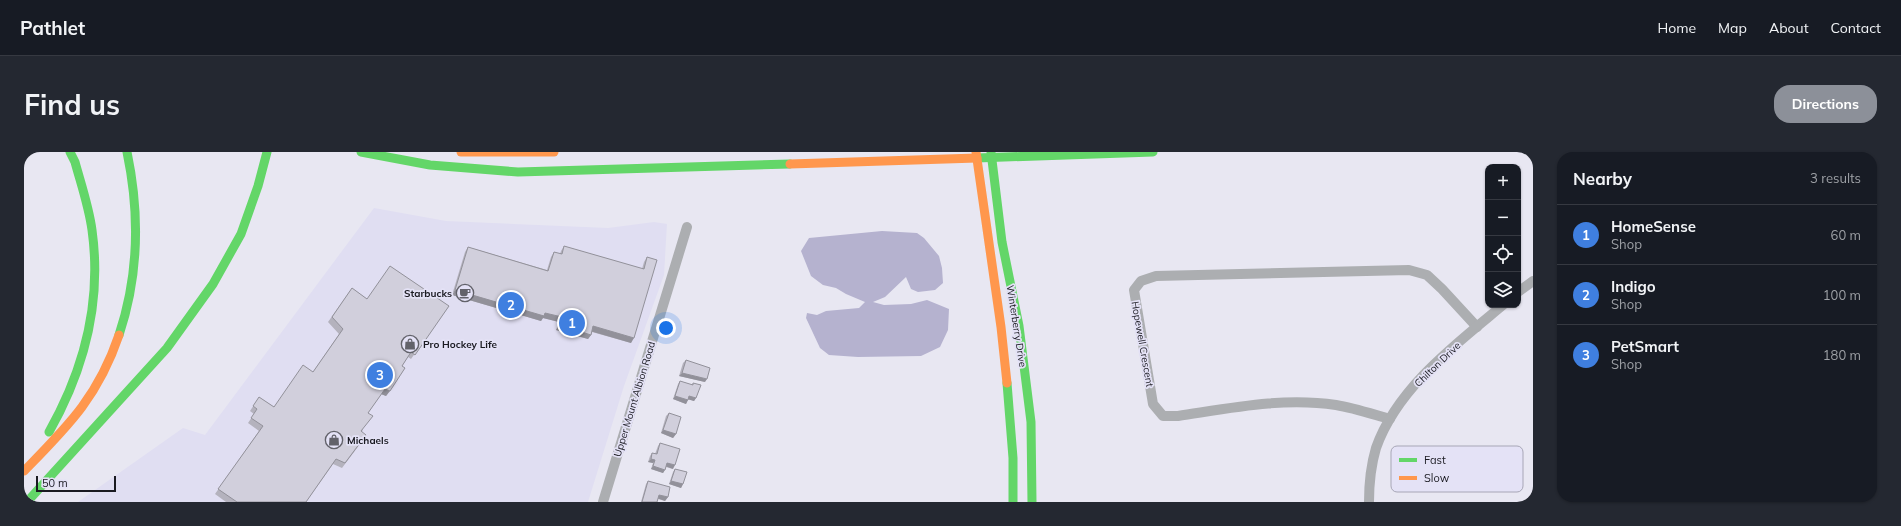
<!DOCTYPE html>
<html lang="en">
<head>
<meta charset="utf-8">
<style>
	:root { --surface:#171b24; --page:#242831; --text:#f1f3f6; --muted:#9ea1a6; --line:#363941; --accent:#8c9099 }
	body { margin:0; font-family:Mulish,sans-serif; background:var(--page); color:var(--text) }
	.controls { position:absolute; right:12px; top:12px; display:grid; overflow:hidden; border-radius:8px; box-shadow:0 1px 3px #0004 }
	.controls button { width:36px; height:36px; display:grid; place-items:center; padding:0; border:0; border-bottom:1px solid var(--line); background:var(--surface); color:var(--text); font:20px sans-serif }
	.scale { position:absolute; left:12px; bottom:10px; width:80px; box-sizing:border-box; padding-left:4px; border:2px solid #1a1a21; border-top:0; font-size:11px; line-height:14px; white-space:nowrap; color:#1a1a21; -webkit-text-stroke:3px #e4e2f6; paint-order:stroke }
	.you { position:absolute; left:642px; top:176px; width:14px; height:14px; margin:-10px; border:3px solid #fff; border-radius:50%; background:#1a73e8; box-shadow:0 0 0 6px #1a73e833 }
	.badge { display:grid; place-items:center; width:26px; height:26px; border-radius:50%; background:var(--accent); color:#fff; font-size:13px; font-weight:700 }
	.pin { position:absolute; translate:-50% -50%; border:2px solid #fff; box-shadow:0 1px 4px #0006 }
	.list { margin:0; padding:0; list-style:none }
	h2 { display:flex; justify-content:space-between; align-items:center; height:52px; margin:0; padding:0 16px; font-size:17px }
	h2 small { font-size:13px; font-weight:400; color:var(--muted) }
	.list li { display:grid; grid-template-columns:26px 1fr auto; gap:12px; align-items:center; box-sizing:border-box; height:60px; padding:0 16px; border-top:1px solid var(--line) }
	.list b { display:block; font-size:15px; white-space:nowrap }
	.list p { margin:0; font-size:13px; white-space:nowrap; color:var(--muted) }
	.list em { font-size:13px; font-style:normal; color:var(--muted) }
	.icon { flex:none; width:22px; height:22px; fill:none; stroke:currentColor; stroke-width:2; stroke-linecap:round; stroke-linejoin:round }
	.map { position:relative; flex:none; width:1509px; height:350px; overflow:hidden; border-radius:16px }
	header { display:flex; align-items:center; gap:24px; box-sizing:border-box; height:56px; padding:0 20px; background:var(--surface); border-bottom:1px solid var(--line) }
	header strong { font-size:19px }
	nav { display:flex; gap:22px; margin-inline-start:auto; font-size:14px }
	.intro { display:flex; align-items:center; justify-content:space-between; box-sizing:border-box; height:96px; padding:0 24px }
	h1 { margin:0; font-size:28px }
	.button { padding:10px 18px; border-radius:16px; background:var(--accent); color:#fff; font-size:14px; font-weight:700 }
	main { display:flex; gap:24px; padding:0 24px }
	aside { flex:1; background:var(--surface); border-radius:16px; box-shadow:0 1px 3px #0004 }
	.map>svg:first-child { display:block }
</style>
</head>
<body>
<header>
<strong>Pathlet</strong>
<nav><a>Home</a><a>Map</a><a>About</a><a>Contact</a></nav>
</header>
<div class="intro"><h1>Find us</h1><a class="button">Directions</a></div>
<main>
<div class="map">
<svg width="1509" height="350" viewBox="0 0 1509 350">
	<rect width="100%" height="100%" fill="#e8e7f2"/>
	<polygon fill="#e0def2" points="350,56 422,69 584,76 630,70 643,72 640,123 600,234 564,350 54,350 159,276 181,283"/>
	<polygon fill="#b5b2cf" points="858,79 893,81 900,86 915,104 918,116 919,131 911,138 894,140 887,137 882,125 861,145 849,150 860,153 887,152 903,148 925,157 924,178 916,195 897,204 834,205 805,203 796,196 782,166 783,161 793,163 802,159 835,156 841,150 822,142 812,136 799,133 787,124 777,99 785,86"/>
	<g fill="none" stroke-linecap="round" stroke-linejoin="round">
		<g stroke="#acaeb1" stroke-width="10">
			<polyline points="1494,140 1509,129"/>
			<path d="M1366 267C1348 262 1330 256 1312 253 1259 245 1207 256 1154 264H1139L1129 252 1110 138 1117 129 1132 124 1385 118 1403 123 1418 137 1453 175"/>
			<polyline points="579,350 663,75"/>
			<path d="M1345 350C1345 332 1347 313 1352 296 1373 236 1432 192 1479 153"/>
		</g>
		<g stroke="#63d668" stroke-width="9">
			<polyline points="337,0 406,13 494,20 766,12"/>
			<polyline points="967,0 978,90 995,174 1007,270 1008,350"/>
			<polyline points="953,6 1129,0"/>
			<path d="M95 183C115 123 116 62 103 0"/>
			<polyline points="983,231 989,306 989,350"/>
			<path d="M25 280C60 218 78 150 68 78 65 55 57 32 51 10L46 0"/>
			<polyline points="3,350 143,196 189,132 217,82 234,34 243,0"/>
		</g>
		<g stroke="#ff974d" stroke-width="9">
			<polyline points="437,0 530,0"/>
			<polyline points="952,0 977,175 983,231"/>
			<polyline points="766,12 953,6"/>
			<path d="M0 319C44 274 74 245 95 183"/>
		</g>
	</g>
	<g fill="#b4b2bd">
		<polygon points="540,94 618,117 620,110 623,105 607,191 568,180 567,183 564,187 532,178 535,170 519,166 517,169 428,143 441,100 444,95 523,118 527,105 530,100 536,102 537,99"/>
		<polygon points="328,136 343,147 425,154 387,207 384,205 378,214 381,216 362,244 357,242 344,261 338,280 339,288 318,316 309,312 282,350 202,350 191,342 235,279 224,271 230,262 226,259 235,245 250,255 289,220 315,182 304,170"/>
		<polygon points="662,208 681,230 655,224 659,211"/>
		<polygon points="656,229 668,233 669,231 672,246 670,249 664,247 662,252 649,247 654,232"/>
		<polygon points="645,261 652,282 649,286 637,281 642,264"/>
		<polygon points="636,291 649,317 642,315 639,321 627,317 629,311 624,310 626,304 628,301 631,302 634,294"/>
		<polygon points="651,317 659,332 657,336 645,332 649,320"/>
		<polygon points="624,329 644,345 641,349 634,347 633,350 617,350 622,332"/>
	</g>
	<g fill="#92919a">
		<polygon points="431,138 521,161 538,165 535,170 519,166 517,169 428,143"/>
		<polygon points="536,173 567,183 564,187 532,178"/>
		<polygon points="569,174 610,186 607,191 566,179"/>
		<polygon points="658,221 683,227 681,230 655,224"/>
		<polygon points="361,237 366,239 362,244 357,242"/>
		<polygon points="651,244 664,248 662,252 649,247"/>
		<polygon points="665,244 672,246 670,249 663,247"/>
		<polygon points="639,278 652,282 649,286 637,281"/>
		<polygon points="627,307 631,308 629,311 624,310"/>
		<polygon points="643,311 651,313 649,317 641,314"/>
		<polygon points="629,314 641,318 639,321 627,317"/>
		<polygon points="647,329 659,332 657,336 645,332"/>
		<polygon points="635,343 644,345 641,349 633,346"/>
	</g>
	<g fill="#d1cfdc" stroke="#92919a">
		<polygon points="540,94 620,117 623,105 633,108 610,186 569,174 567,183 536,173 538,165 521,161 520,164 431,138 444,95 524,119 530,100 538,102"/>
		<polygon points="366,114 425,154 391,203 387,200 378,214 381,216 366,239 361,237 344,261 349,264 337,279 342,283 321,311 312,307 282,350 213,350 194,337 239,274 227,266 233,257 229,254 235,245 250,255 279,213 289,220 319,177 308,165 328,136 343,147"/>
		<polygon points="662,208 686,216 683,227 658,221"/>
		<polygon points="656,229 669,233 669,231 677,233 672,246 665,244 664,248 651,244"/>
		<polygon points="645,261 657,265 652,282 639,278"/>
		<polygon points="636,291 656,297 651,313 643,311 641,318 629,314 631,308 627,307 628,301 633,302"/>
		<polygon points="651,317 663,320 659,332 647,329"/>
		<polygon points="624,329 646,335 644,345 635,343 633,350 618,350"/>
	</g>
	<defs>
		<symbol id="cafe-ring" viewBox="-11 -11 22 22"><circle r="9.5" fill="#e4e2f6" stroke="#62626a" stroke-width="1.5"/><path d="M-5.5-4.5H6V0H3Q3 3.5 0 3.5H-2.5Q-5.5 3.5-5.5 0ZM3-3.2v2h1.7v-2ZM-6 4.5H4V6H-6Z" fill="#62626a"/></symbol>
		<symbol id="shop-ring" viewBox="-11 -11 22 22"><circle r="9.5" fill="#e4e2f6" stroke="#62626a" stroke-width="1.5"/><path d="M-5-2.5h2.3a2.7 3.5 0 0 1 5.4 0H5L5.5 6h-11ZM-1.5-2.5h3a1.5 2.3 0 0 0-3 0Z" fill="#62626a"/></symbol>
	</defs>
	<g fill-rule="evenodd">
		<use href="#cafe-ring" x="431" y="131" width="20" height="20"/>
		<use href="#shop-ring" x="376" y="182" width="20" height="20"/>
		<use href="#shop-ring" x="300" y="278" width="20" height="20"/>
	</g>
	<g text-anchor="middle" stroke-width="3.5" stroke-linejoin="round" paint-order="stroke">
		<g font-size="10" font-weight="bold" fill="#1a1a21" stroke="#e4e2f6" text-anchor="start">
			<text x="428" y="145" text-anchor="end">Starbucks</text>
			<text x="399" y="196">Pro Hockey Life</text>
			<text x="323" y="292">Michaels</text>
		</g>
		<g font-size="10" fill="#1a1a21" stroke="#e4e2f6">
			<text transform="translate(993 174) rotate(81)" y="4">Winterberry Drive</text>
			<text transform="translate(1119 192) rotate(80)" y="4">Hopewell Crescent</text>
			<text transform="translate(1413 212) rotate(-44)" y="4">Chilton Drive</text>
			<text transform="translate(610 247) rotate(-73)" y="4">Upper Mount Albion Road</text>
		</g>
	</g>
	<rect x="1367" y="294" width="132" height="46" rx="6" fill="#e4e2f6" stroke="#a7a6b6" stroke-width="1"/>
	<rect x="1375" y="306" width="18" height="4" fill="#63d668"/>
	<rect x="1375" y="324" width="18" height="4" fill="#ff974d"/>
	<g font-size="11" fill="#1a1a21">
		<text x="1400" y="312">Fast</text>
		<text x="1400" y="330">Slow</text>
	</g>
</svg>
<div class="controls">
<button>+</button>
<button>−</button>
<button><svg class="icon" aria-label="locate" viewBox="0 0 24 24"><circle cx="12" cy="12" r="6"/><path d="M12 2v4M12 18v4M2 12h4M18 12h4"/></svg></button>
<button><svg class="icon" aria-label="layers" viewBox="0 0 24 24"><path d="M12 4l9 5-9 5-9-5zM3 14l9 5 9-5"/></svg></button>
</div>
<div class="scale">50 m</div>
<div class="you"></div>
<div class="pin badge" style="left:548px;top:171px;background:#3f7fe0">1</div>
<div class="pin badge" style="left:487px;top:153px;background:#3f7fe0">2</div>
<div class="pin badge" style="left:356px;top:223px;background:#3f7fe0">3</div>
</div>
<aside>
<h2>Nearby<small>3 results</small></h2>
<ul class="list">
<li><span class="badge" style="background:#3f7fe0">1</span><div><b>HomeSense</b><p>Shop</p></div><em>60 m</em></li>
<li><span class="badge" style="background:#3f7fe0">2</span><div><b>Indigo</b><p>Shop</p></div><em>100 m</em></li>
<li><span class="badge" style="background:#3f7fe0">3</span><div><b>PetSmart</b><p>Shop</p></div><em>180 m</em></li>
</ul>
</aside>
</main>
</body>
</html>
